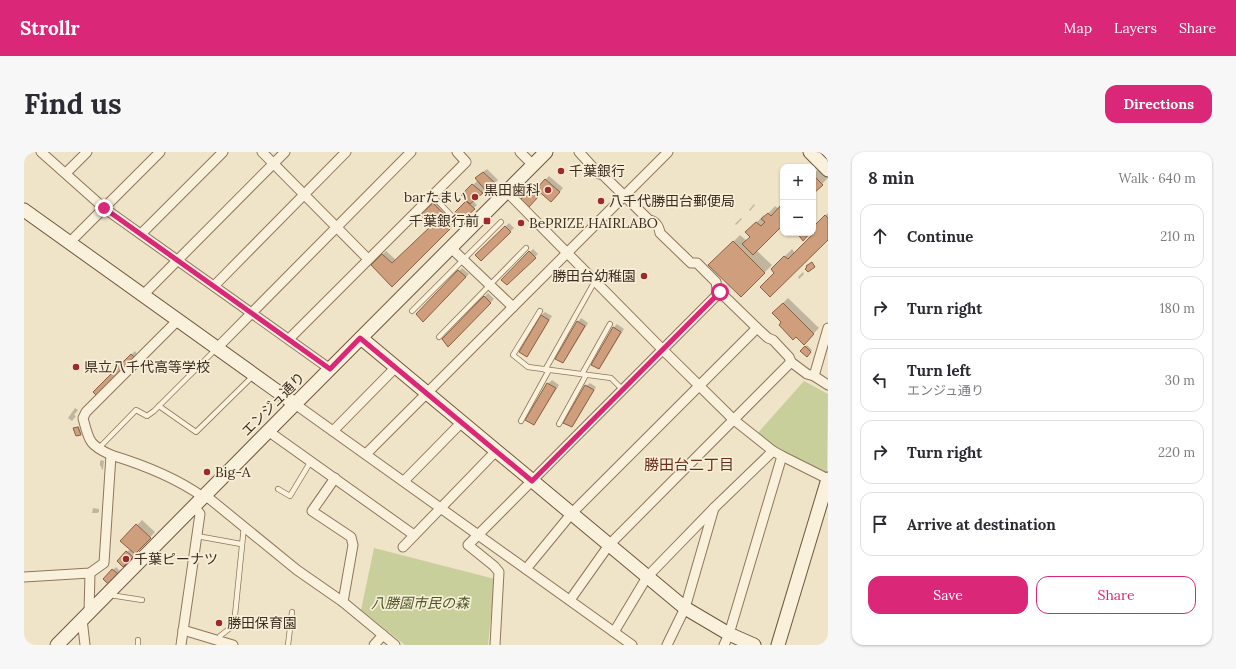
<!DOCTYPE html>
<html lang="en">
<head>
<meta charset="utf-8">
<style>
	:root { --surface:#fff; --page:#f7f7f7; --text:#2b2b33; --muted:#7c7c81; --line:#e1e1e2; --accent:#db2777 }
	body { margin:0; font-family:Lora,"Noto Sans JP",serif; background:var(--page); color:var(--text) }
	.controls { position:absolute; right:12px; top:12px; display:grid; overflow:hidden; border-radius:8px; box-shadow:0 1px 3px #0004 }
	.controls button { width:36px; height:36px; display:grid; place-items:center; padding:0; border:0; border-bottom:1px solid var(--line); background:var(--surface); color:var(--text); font:20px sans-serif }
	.stop { position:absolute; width:12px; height:12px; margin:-9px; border:3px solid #db2777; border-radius:50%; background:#fff }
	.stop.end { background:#db2777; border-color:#fff; box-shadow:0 1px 4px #0008 }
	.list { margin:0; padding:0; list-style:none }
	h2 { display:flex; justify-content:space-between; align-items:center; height:52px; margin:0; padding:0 16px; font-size:17px }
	h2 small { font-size:13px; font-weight:400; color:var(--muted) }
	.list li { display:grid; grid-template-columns:26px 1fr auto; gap:12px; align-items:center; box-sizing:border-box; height:64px; margin:0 8px 8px; padding:0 8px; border:1px solid var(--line); border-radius:12px }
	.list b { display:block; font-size:15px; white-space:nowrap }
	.list p { margin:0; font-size:13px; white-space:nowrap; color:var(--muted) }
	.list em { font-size:13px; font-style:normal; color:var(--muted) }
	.actions { display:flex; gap:8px; padding:12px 16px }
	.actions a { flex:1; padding:9px 0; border:1px solid var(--accent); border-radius:12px; text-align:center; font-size:14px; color:var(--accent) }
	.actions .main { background:var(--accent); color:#fff }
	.icon { flex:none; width:22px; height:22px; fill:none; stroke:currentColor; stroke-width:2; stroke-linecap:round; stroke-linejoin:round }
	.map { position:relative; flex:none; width:804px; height:493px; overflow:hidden; border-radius:12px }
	header { display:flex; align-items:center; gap:24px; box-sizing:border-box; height:56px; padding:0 20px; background:var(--accent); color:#fff }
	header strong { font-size:19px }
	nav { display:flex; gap:22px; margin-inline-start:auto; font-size:14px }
	.intro { display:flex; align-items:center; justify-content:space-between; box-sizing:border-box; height:96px; padding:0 24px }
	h1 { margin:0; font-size:28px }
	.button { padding:10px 18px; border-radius:12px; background:var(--accent); color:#fff; font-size:14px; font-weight:700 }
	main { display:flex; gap:24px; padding:0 24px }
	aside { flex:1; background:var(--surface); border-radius:12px; box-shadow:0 1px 3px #0004 }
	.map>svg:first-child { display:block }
</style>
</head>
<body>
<header>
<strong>Strollr</strong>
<nav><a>Map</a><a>Layers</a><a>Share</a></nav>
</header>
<div class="intro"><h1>Find us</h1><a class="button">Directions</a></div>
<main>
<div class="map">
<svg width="804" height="493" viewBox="0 0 804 493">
	<rect width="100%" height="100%" fill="#f0e4c8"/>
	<g fill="#c9cf9b">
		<polygon points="780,229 804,242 803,324 759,303 733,282"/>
		<polygon points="350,396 471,427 464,493 381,493 337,458"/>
	</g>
	<g fill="#0003">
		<polygon points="796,16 804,24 804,26 789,41 789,22"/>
		<polygon points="463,17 474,28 463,39 462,37 449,49 453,53 437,68 430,62 444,48 439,43 454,28 455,23"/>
		<polygon points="525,24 539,36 531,46 518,41 504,54 497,48 511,35 513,37"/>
		<polygon points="413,48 433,69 368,134 348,113 362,99 372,108 409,74 398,63"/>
		<polygon points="730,52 731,53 726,59 725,58"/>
		<polygon points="759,53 759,71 732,98 748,113 717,144 686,113 716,83 723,89 727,85 723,80 740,63 741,65 751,54 755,57"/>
		<polygon points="804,61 804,86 752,121 748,117 768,97 771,101 792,80 789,77 789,75"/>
		<polygon points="717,66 718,67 712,73 711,72"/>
		<polygon points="485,71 490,76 457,108 453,103"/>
		<polygon points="509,97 514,102 483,132 478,128"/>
		<polygon points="438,116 445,122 399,168 393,162"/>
		<polygon points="779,120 780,122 775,127 774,125"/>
		<polygon points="464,141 470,147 424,193 419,187"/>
		<polygon points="764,146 795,176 780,191 749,161"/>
		<polygon points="521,160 528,164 506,200 503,203 496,199 517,163"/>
		<polygon points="557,166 564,171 542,207 539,210 554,170"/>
		<polygon points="593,172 600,177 578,213 575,216 589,176"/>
		<polygon points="783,193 788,198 783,204 778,199"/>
		<polygon points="111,199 113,202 73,242 71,240"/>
		<polygon points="528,228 535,233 513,268 510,272 503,268 524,232"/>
		<polygon points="566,231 572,235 551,271 548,274 562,234"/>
		<polygon points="51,256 54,258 50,263 52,264 48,269 44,266"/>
		<polygon points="55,274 57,281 56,282 50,276"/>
		<polygon points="77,308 80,309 79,317 78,318 77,314 76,314 76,310"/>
		<polygon points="69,356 75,357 75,360 73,361 68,361"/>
		<polygon points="118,368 131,380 99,414 94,409 106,397 98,389"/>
		<polygon points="92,415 96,419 84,431 80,427"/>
	</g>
	<g fill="#cf9f7d" stroke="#8d5f41">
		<polygon points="459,20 472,32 463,40 451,26"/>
		<polygon points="789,23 799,33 789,42"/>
		<polygon points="521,27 536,40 527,50 512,37"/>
		<polygon points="448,32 459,41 446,52 437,43"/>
		<polygon points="507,37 515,44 504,56 496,48"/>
		<polygon points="442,49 451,57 437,69 429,62"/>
		<polygon points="409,51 430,73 368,135 347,113 358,102 368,111 407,74 396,63"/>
		<polygon points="759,51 759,73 729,103 718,92 726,85 721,80 732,70 737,74 741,70 737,67 744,61 747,64"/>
		<polygon points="801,63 804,66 804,88 746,145 736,135 750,121 747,117 760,104 764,107 791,80 789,78 789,75"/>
		<polygon points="481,74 487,80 457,109 451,103"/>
		<polygon points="773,81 786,81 779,89"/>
		<polygon points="709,89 741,121 717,145 684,113"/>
		<polygon points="505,99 512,106 483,133 477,128"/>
		<polygon points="788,110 791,115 784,120 781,117 783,115 782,114"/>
		<polygon points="434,118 442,125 399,170 392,162"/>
		<polygon points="460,144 467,151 424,195 418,187"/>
		<polygon points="759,151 790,182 780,193 772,185 769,188 755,173 757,170 748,161"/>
		<polygon points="517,163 525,168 503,205 495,200"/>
		<polygon points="553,169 561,174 539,211 531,207"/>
		<polygon points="589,175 597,180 575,217 567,213"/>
		<polygon points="781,194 787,200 783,205 776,199"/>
		<polygon points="107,202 111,206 73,244 69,240"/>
		<polygon points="523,231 532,236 510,273 501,268"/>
		<polygon points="561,233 570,238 548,275 539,271"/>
		<polygon points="54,275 57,283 52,284 49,276"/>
		<polygon points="112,372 127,386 111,402 96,389"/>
		<polygon points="102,399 109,405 99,415 93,409"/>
		<polygon points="88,417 94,422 84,432 79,427"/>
	</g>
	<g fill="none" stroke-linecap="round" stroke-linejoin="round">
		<defs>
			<g id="lane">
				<polyline points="408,43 441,78"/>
				<polyline points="388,159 477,70"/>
				<polyline points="516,159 489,203 504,215 587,226 599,238"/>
				<polyline points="415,185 502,96"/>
				<polyline points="521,218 571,129"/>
				<polyline points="558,222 586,172"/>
				<polyline points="135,254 172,280 230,223"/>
				<polyline points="497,269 525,218"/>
				<polyline points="535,272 562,223"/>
				<polyline points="74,297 112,258 123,264 130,259 192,197"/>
				<polyline points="254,337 266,344 287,309"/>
				<polyline points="173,384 217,392"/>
				<polyline points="86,443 118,448"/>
				<polyline points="114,488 114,493"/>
				<polyline points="195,489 196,484 210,473 220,374"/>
				<polyline points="264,493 268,460"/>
			</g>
			<g id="street">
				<polyline points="17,0 80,56 306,217"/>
				<polyline points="238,0 344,107"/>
				<polyline points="496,0 509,13"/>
				<path d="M555 0 575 22 579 23 625 68C631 69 635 74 636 81L667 111H673L692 130 693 136 696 140 733 176 744 186 749 188 765 205 767 210 783 222 790 224 804 233"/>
				<polyline points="42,21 63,0"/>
				<polyline points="483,40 639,198 710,268 749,299 758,304 804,327"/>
				<polyline points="117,82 199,0"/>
				<polyline points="45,91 136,0"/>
				<polyline points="427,96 489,155"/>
				<polyline points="190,134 322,0"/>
				<polyline points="119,143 261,0"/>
				<polyline points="265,187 442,10 433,0"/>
				<polyline points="193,196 387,0"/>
				<polyline points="790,224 804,176"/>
				<polyline points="271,252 608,493"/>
				<polyline points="244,279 390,383"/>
				<polyline points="309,279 372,215"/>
				<polyline points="342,302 644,0"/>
				<path d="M87 303C65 293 65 289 59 266L62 260 154 168"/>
				<polyline points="311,326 288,359 327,385 329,393 319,450"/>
				<polyline points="380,329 438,270"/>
				<polyline points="181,343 273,418 319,450 371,493"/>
				<polyline points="379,395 472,299"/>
				<polyline points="502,417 548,361 733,176"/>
				<path d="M0 425 66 421 80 411 87 303C120 313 151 325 179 345"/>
				<polyline points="546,448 585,393 767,210"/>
				<polyline points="65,460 66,421"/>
				<polyline points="58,467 61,493"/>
				<polyline points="159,478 209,493"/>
				<polyline points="590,480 623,425 690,356 749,299"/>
				<polyline points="157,493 176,362 170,354"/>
				<polyline points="350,493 359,483"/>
				<polyline points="471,493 475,420 470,414 444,393 696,140"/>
				<polyline points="643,493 661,456 690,356"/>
				<polyline points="700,493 705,482 758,304"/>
			</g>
			<g id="secondary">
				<polyline points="786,0 804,18"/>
				<polyline points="0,58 271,252"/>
				<polyline points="337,186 661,456 705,482 730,493"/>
				<polyline points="33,493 271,252 522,0"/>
				<polyline points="754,493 804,327"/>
			</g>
		</defs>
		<use href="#lane" stroke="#8d765c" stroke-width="6"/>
		<use href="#street" stroke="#8d765c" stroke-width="11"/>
		<use href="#secondary" stroke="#6f573f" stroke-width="15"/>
		<use href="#lane" stroke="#faf1dc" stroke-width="4.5"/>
		<use href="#street" stroke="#faf1dc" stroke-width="9"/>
		<use href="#secondary" stroke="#faf1dc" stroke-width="13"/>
	</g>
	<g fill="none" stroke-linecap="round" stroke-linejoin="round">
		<polyline stroke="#db2777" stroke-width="5" points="80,56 306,217 336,186 508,329 696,140"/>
	</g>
	<g fill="#9e2a2b" stroke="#f7eed8" stroke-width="1.5">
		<circle cx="537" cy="19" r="4"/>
		<circle cx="524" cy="38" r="4"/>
		<circle cx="451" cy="45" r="4"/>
		<circle cx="577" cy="49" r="4"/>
		<rect x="459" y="65" width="8" height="8" rx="2"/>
		<circle cx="497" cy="71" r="4"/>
		<circle cx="620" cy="124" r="4"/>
		<circle cx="52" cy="215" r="4"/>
		<circle cx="183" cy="320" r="4"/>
		<circle cx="102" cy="407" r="4"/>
		<circle cx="195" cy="471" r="4"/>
	</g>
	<g text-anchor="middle" stroke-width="3.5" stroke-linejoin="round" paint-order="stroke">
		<g font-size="14" fill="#3d2e20" stroke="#f7eed8" text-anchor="start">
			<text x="545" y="24">千葉銀行</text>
			<text x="516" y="43" text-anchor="end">黒田歯科</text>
			<text x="443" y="50" text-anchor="end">barたまい</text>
			<text x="585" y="54">八千代勝田台郵便局</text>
			<text x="455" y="74" text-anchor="end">千葉銀行前</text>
			<text x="505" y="76">BePRIZE HAIRLABO</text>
			<text x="612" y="129" text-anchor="end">勝田台幼稚園</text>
			<text x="60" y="220">県立八千代高等学校</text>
			<text x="191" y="325">Big-A</text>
			<text x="110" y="412">千葉ピーナツ</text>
			<text x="203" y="476">勝田保育園</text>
		</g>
		<g font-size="14" fill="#3d2e20" stroke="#f7eed8">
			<text transform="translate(249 252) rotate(-45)" y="5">エンジュ通り</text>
		</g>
		<g font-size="14" font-style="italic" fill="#4d5a26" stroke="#f7eed8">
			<text x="396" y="456">八勝園市民の森</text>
		</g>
		<g font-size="15" fill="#6b2e1e" stroke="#f7eed8">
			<text x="665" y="318">勝田台二丁目</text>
		</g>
	</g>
</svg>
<div class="controls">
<button>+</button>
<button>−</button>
</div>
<div class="stop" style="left:696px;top:140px"></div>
<div class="stop end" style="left:80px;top:56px"></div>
</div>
<aside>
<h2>8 min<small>Walk · 640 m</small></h2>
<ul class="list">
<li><svg class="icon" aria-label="ahead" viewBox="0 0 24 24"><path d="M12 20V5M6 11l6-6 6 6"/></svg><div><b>Continue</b></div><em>210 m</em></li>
<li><svg class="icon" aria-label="right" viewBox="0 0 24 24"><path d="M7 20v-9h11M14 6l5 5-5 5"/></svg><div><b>Turn right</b></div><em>180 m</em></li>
<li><svg class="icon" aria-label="left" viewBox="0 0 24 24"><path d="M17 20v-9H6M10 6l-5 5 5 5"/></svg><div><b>Turn left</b><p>エンジュ通り</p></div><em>30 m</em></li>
<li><svg class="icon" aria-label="right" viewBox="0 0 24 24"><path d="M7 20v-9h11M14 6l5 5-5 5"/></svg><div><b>Turn right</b></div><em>220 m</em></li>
<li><svg class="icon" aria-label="arrive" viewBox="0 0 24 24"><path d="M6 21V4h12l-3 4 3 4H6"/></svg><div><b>Arrive at destination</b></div></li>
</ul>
<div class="actions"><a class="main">Save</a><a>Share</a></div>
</aside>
</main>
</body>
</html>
